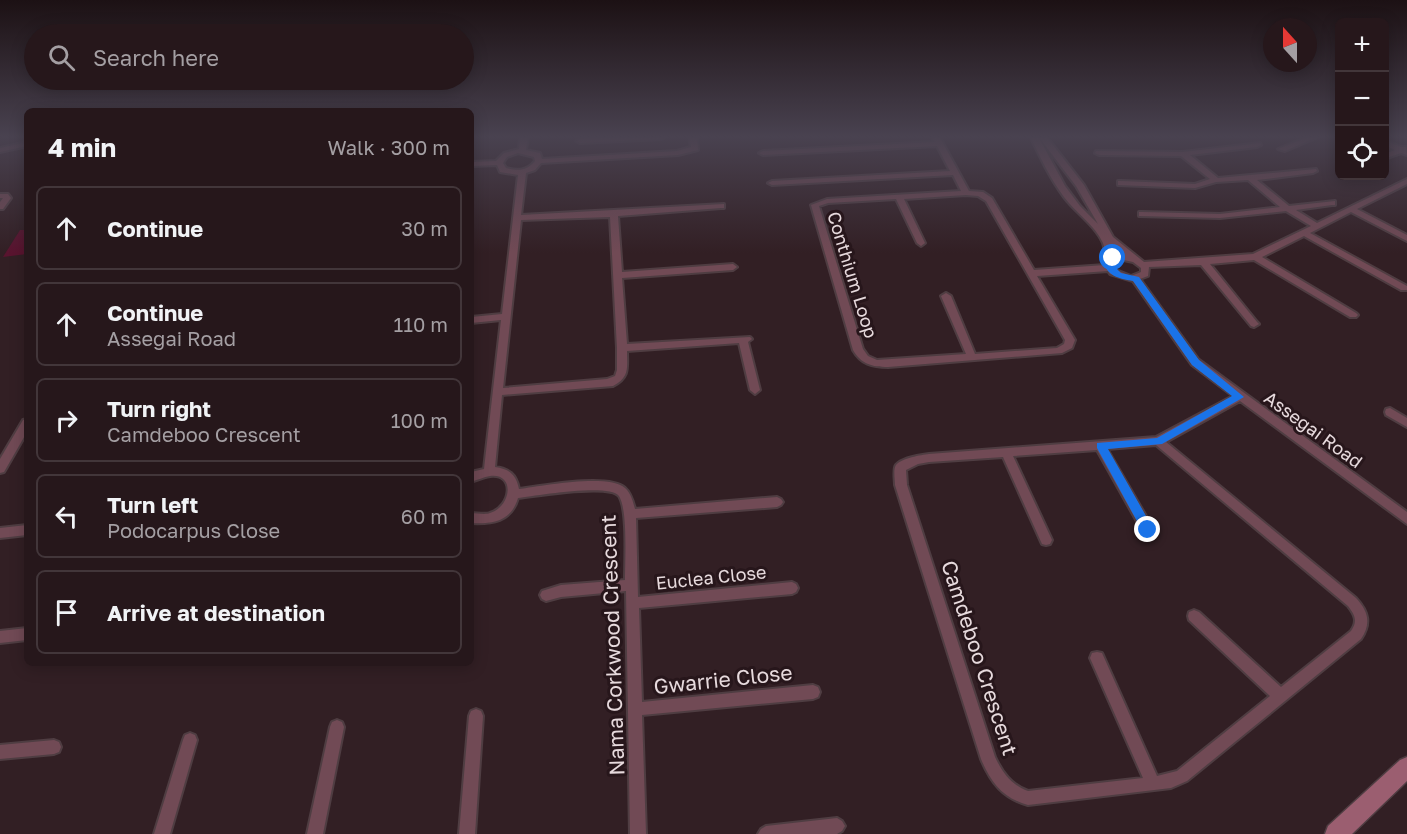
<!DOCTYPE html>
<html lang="en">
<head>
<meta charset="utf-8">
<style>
	:root { --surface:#26171b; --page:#322428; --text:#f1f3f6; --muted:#a49fa3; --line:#42363a }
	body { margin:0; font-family:"Golos Text",sans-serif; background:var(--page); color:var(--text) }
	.controls { position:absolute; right:18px; top:18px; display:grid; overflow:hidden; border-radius:9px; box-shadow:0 3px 15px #0003 }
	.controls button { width:54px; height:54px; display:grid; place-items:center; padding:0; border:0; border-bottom:2px solid var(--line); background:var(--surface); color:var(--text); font:30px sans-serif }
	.compass { position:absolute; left:1263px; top:18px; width:54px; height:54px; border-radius:50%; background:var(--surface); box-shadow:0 3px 15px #0003; rotate:339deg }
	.stop { position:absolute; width:18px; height:18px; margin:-14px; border:4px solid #1a73e8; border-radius:50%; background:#fff }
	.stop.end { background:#1a73e8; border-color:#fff; box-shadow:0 2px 6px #0008 }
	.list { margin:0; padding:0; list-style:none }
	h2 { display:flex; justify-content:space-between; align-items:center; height:78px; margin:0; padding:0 24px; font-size:26px }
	h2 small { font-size:20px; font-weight:400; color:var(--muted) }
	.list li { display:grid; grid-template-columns:39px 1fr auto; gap:18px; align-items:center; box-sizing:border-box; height:84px; margin:0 12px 12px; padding:0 12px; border:2px solid var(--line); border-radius:9px }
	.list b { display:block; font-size:22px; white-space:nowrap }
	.list p { margin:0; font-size:20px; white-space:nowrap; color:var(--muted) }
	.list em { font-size:20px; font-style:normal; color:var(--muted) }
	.icon { flex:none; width:33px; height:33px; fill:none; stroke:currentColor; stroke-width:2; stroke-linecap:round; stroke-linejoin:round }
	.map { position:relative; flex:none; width:1407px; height:834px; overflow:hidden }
	.search { position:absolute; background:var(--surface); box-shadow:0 3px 15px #0003; left:24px; top:24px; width:450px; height:66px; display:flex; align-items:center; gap:15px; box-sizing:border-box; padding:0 21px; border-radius:33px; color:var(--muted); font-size:22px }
	.panel { position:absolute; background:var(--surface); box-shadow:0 3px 15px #0003; left:24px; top:108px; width:450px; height:558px; border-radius:9px }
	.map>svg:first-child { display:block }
</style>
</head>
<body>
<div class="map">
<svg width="1407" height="834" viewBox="0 0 1407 834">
	<rect width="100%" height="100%" fill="#321f24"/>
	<polygon fill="#59142f" points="20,230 27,230 27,254 3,257"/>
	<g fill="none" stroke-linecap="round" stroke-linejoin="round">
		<defs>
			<g id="street">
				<path d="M520 136H528L526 150 540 153 542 159 677 151 691 147 689 136H697L698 150 678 155 541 163 535 170 526 173 521 215 724 204V208H721L618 216 622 272 733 264 737 267 733 270 622 278 627 344 750 337 752 339 748 342 760 390 755 394 750 390 739 343 627 351C627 368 630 377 613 386L502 395 495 467C509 469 516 474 519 489 541 486 609 473 625 488 631 493 633 502 635 509L777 497 781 499 783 502 781 505 777 507 636 518 638 597 792 582 796 584 798 588 796 592 792 594 639 608 642 702 813 685 818 687 820 692 818 697 813 699 642 715 646 834H630L626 591 561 597 546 601 542 599 540 595 542 591 561 585 625 580C625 562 628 510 619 496 609 483 535 496 518 498 511 522 492 524 471 523V513C477 513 485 515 490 513 511 507 516 473 490 476 484 477 477 480 471 482V472L484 469 501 320 471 323V317L502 314 518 175 500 172 497 165 471 166V162L496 161 504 153 519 149ZM518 153 534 157 535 161C527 171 518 171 506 168L503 163 507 157ZM610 217 617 348V370L615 376 607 379 503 388 521 220Z"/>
				<polygon points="638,136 665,137 661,139 580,143 576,141 580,139"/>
				<path d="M931 136H939L969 191 983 192 992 198 1034 270 1105 265C1104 258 1106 251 1103 243 1095 225 1075 212 1064 197 1050 178 1040 157 1030 136H1038L1065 186 1080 206 1098 224 1076 186 1038 136H1046L1084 185 1113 237 1144 262 1253 254 1311 226 1286 211 1220 218 1139 216V212H1142L1220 214 1280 207 1248 180 1216 182 1195 188 1118 185V181H1121L1195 184 1210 179 1181 156 1099 155 1095 153 1096 151 1183 152 1260 143 1261 145 1257 147 1190 155 1218 178 1316 169 1317 171 1313 173 1257 180 1289 206 1335 201V205H1332L1296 210 1317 223 1407 179V184L1357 209 1407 235V241L1351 212 1310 233 1407 286V290H1401L1304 236 1262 257 1356 313 1358 315 1356 317H1350L1254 260 1210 264 1257 322 1259 324 1254 327 1251 326 1201 265 1149 267 1148 276 1140 279 1198 359 1407 512V524L1240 401 1166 442 1356 598C1369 612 1371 624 1361 639L1187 781 1171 788 1028 805C1003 798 991 783 981 759L895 485C895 480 893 469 896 465 902 458 921 455 929 454L1156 437 1233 396 1192 365 1133 281 1110 274 1108 271 1037 276 1075 340 1072 348 1062 353 888 367C872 367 861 364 853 350L811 205 827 199 961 191 953 175 772 185 768 183 772 181 950 171 937 146 763 155 759 153 763 151 935 142ZM966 195 978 196 986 201 1065 340 1064 344 1057 348 975 354 951 296 946 293 941 296 966 354 877 360 868 356 863 349 819 206 828 203 896 199 917 243 921 246 925 243 904 199ZM1112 245 1124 255 1118 253 1114 255ZM1119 259 1133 262 1141 268V272L1131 276 1116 270 1112 263ZM1156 445 1348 606C1355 615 1358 621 1351 631L1281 687 1199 612 1194 610 1189 612 1188 616 1189 620 1270 696 1177 771 1157 776 1102 653 1097 652 1092 653 1090 658 1143 778 1028 791C1011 785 1002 772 995 757L907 485 906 470 918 464 929 462 1003 457 1042 544 1046 545 1050 544 1052 540 1013 456 1097 450 1144 534 1148 535 1152 534 1154 530 1107 449Z"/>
				<polygon points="1310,136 1320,136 1285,151 1278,149"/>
				<polygon points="1384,140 1401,147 1406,147 1407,155 1401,153 1384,159 1384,154 1395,150 1384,145"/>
				<polygon points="27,142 27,146 0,152 0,148"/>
				<polygon points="1340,175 1349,176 1343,178"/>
				<polygon points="0,194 8,194 11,198 3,209 0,209 0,202 3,198 0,198"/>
				<polygon points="1390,408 1407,418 1407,427 1386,415 1385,412 1386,409"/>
				<polygon points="27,419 27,432 4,472 0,473 0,459 23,420"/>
				<polygon points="27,525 27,535 0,538 0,528"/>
				<polygon points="27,628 27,640 0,643 0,631"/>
				<polygon points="476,709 481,711 483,716 475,834 459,834 469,716 471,711"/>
				<polygon points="337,720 342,722 344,727 323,834 307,834 330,727 332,722"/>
				<polygon points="190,733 195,735 197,740 170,834 154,834 183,740 185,735"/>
				<polygon points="54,740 59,742 61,747 59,752 54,754 0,759 0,745"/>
				<polygon points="837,818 842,821 845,826 842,831 837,834 758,834 761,829 766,826"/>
			</g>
			<polygon id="secondary" points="1407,757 1407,781 1352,834 1325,834 1328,826 1400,760"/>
		</defs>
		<use href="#street" stroke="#4f3d42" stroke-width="4"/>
		<use href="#secondary" stroke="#4f3d42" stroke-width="3"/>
		<use href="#street" fill="#714a55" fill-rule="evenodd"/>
		<use href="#secondary" fill="#9b5e70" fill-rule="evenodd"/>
	</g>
	<linearGradient id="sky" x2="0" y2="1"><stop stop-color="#1c1114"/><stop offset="0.54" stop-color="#494250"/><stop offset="1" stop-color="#494250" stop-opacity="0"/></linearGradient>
	<rect width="1407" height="253" fill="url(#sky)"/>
	<path fill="#1a73e8" d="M1110 256 1117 258 1112 264 1121 273 1139 277 1199 360 1244 397 1162 444 1108 449 1154 530 1148 535 1144 534 1097 448V443L1157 438 1232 396 1192 365 1133 281C1121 279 1108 277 1104 263Z"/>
	<g text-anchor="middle" stroke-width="6" stroke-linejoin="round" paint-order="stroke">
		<g font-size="18" fill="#e7dadd" stroke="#27161b">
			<text transform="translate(852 275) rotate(73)" y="6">Conthium Loop</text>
			<text transform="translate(1313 430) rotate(36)" y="6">Assegai Road</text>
			<text transform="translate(711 578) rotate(-6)" y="6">Euclea Close</text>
		</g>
		<g font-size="21" fill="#e7dadd" stroke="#27161b">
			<text transform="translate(613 645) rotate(-92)" y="7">Nama Corkwood Crescent</text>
			<text transform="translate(979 658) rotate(72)" y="7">Camdeboo Crescent</text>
			<text transform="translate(723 680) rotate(-6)" y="7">Gwarrie Close</text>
		</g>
	</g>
</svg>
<div class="controls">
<button>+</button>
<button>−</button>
<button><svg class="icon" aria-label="locate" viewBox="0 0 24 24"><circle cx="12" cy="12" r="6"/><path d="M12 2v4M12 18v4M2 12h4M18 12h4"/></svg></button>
</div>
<svg class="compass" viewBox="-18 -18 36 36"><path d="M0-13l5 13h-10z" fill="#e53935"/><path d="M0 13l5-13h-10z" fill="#a49fa3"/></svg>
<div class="stop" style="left:1113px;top:258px"></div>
<div class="stop end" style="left:1148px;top:530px"></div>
<div class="search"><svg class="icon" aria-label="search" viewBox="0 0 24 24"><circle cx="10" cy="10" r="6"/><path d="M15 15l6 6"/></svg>Search here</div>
<section class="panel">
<h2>4 min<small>Walk · 300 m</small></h2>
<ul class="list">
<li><svg class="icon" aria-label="ahead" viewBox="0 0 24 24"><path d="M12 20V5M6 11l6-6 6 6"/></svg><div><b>Continue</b></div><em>30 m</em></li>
<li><svg class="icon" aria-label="ahead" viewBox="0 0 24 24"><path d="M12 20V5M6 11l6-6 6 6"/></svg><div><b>Continue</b><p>Assegai Road</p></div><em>110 m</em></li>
<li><svg class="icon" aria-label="right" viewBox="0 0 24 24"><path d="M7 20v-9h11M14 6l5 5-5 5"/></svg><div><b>Turn right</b><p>Camdeboo Crescent</p></div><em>100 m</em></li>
<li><svg class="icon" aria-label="left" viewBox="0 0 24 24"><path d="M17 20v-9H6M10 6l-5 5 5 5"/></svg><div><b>Turn left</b><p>Podocarpus Close</p></div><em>60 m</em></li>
<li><svg class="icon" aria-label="arrive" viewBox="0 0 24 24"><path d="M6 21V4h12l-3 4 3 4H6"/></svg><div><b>Arrive at destination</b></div></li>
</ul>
</section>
</div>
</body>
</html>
